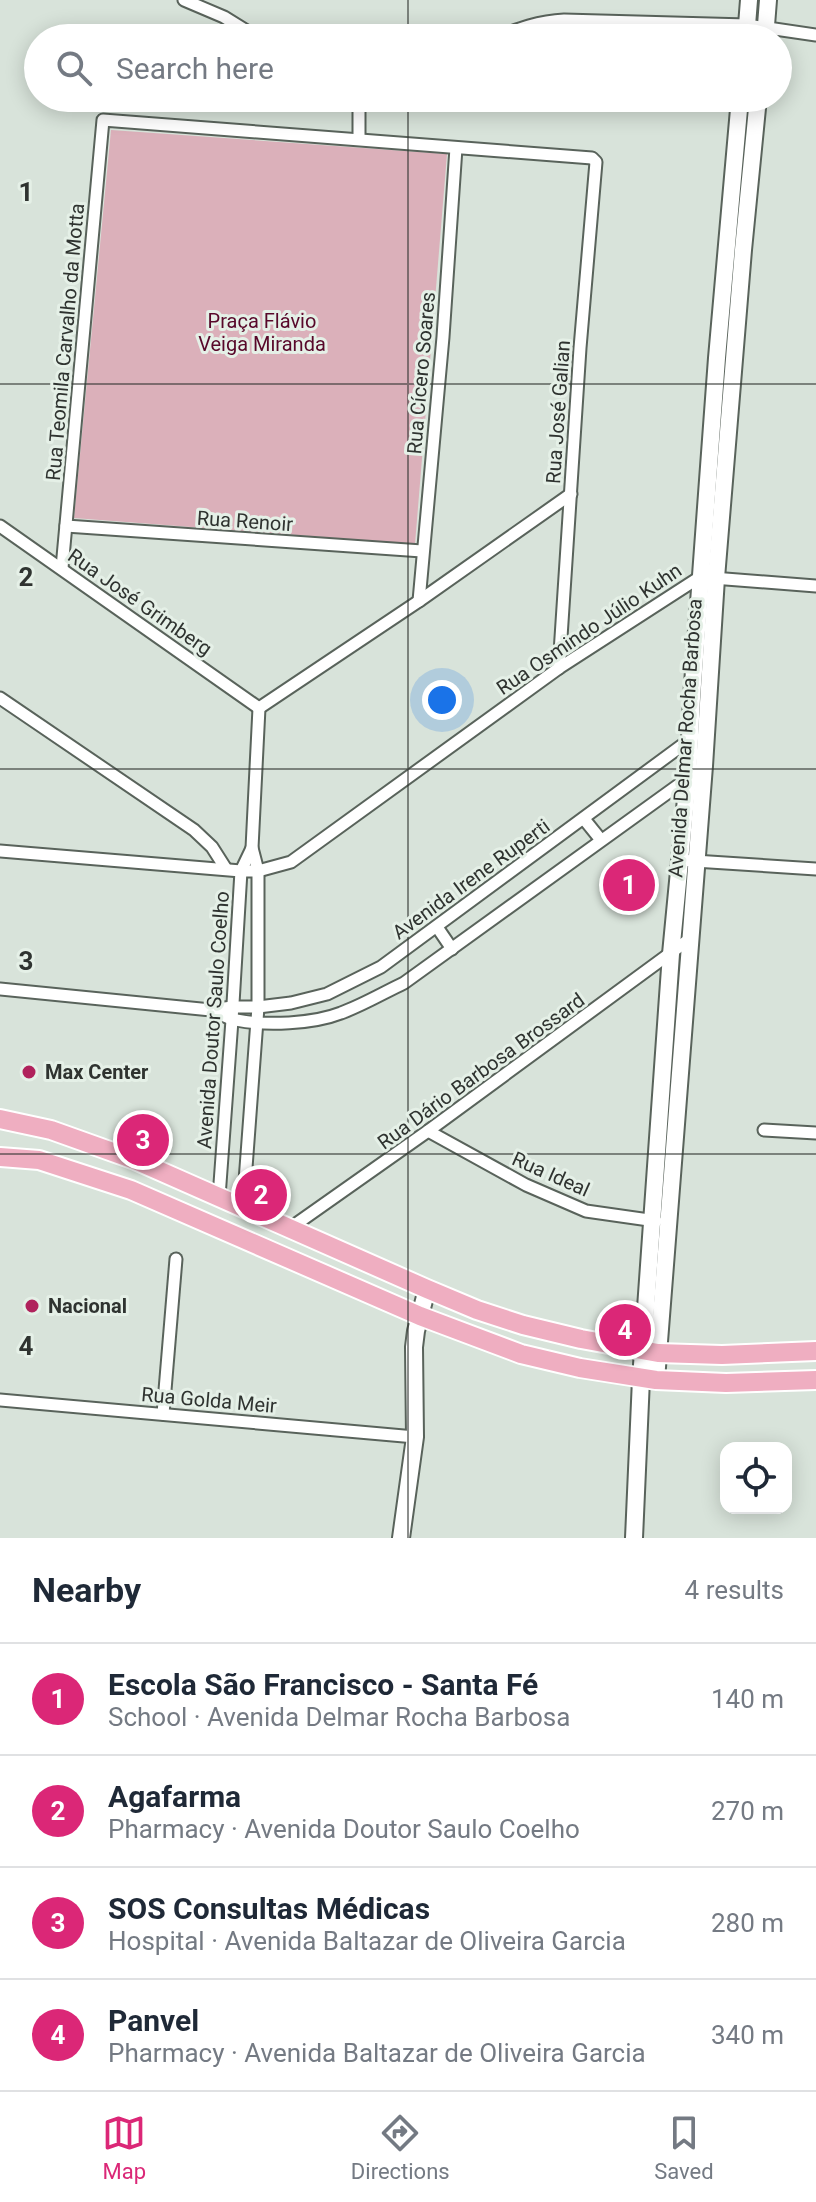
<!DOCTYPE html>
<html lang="en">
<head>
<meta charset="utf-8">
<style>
	:root { --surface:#fff; --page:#f6f6f7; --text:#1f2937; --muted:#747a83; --line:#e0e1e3; --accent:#db2777 }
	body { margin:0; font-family:Roboto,sans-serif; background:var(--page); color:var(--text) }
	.controls { position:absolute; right:24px; bottom:24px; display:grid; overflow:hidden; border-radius:16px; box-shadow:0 4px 20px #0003 }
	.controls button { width:72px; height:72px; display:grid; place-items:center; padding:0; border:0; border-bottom:2px solid var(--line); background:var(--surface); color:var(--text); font:40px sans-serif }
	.you { position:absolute; left:442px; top:700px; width:28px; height:28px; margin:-20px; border:6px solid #fff; border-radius:50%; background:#1a73e8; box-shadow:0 0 0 12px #1a73e833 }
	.badge { display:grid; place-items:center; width:52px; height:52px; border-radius:50%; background:var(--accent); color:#fff; font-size:26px; font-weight:700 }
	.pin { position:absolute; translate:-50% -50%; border:4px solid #fff; box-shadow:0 2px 8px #0006 }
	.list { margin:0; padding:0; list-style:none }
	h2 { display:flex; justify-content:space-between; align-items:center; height:104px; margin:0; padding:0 32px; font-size:34px }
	h2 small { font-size:26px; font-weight:400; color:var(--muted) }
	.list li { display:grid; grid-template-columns:52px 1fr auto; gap:24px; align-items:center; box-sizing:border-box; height:112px; padding:0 32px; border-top:2px solid var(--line) }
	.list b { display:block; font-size:30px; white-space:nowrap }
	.list p { margin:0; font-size:26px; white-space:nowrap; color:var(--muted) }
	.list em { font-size:26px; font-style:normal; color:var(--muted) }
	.icon { flex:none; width:44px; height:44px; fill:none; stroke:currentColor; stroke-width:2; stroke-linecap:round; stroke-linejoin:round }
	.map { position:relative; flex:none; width:816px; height:1538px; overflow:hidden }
	.search { position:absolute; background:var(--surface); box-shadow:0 4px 20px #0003; left:24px; right:24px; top:24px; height:88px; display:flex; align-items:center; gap:20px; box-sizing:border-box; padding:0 28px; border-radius:44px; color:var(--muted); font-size:30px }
	.sheet { height:552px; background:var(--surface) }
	nav { display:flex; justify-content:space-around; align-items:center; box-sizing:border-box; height:112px; border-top:2px solid var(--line); background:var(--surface); font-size:22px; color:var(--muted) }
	nav a { display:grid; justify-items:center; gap:4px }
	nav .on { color:var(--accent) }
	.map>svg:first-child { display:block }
</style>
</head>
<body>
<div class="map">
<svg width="816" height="1538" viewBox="0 0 816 1538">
	<rect width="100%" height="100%" fill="#d8e3da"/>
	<polygon fill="#dbb0ba" points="111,130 447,154 415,544 74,518"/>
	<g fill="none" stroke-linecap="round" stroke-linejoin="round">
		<defs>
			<g id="street">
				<polyline points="184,0 224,17 258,38"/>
				<path d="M495 38C518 29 539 21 564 20L747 25 816 35"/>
				<polyline points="359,139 359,98"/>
				<polyline points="0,526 259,708"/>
				<polyline points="66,526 422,551"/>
				<polyline points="62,568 103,120 592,158 596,162 580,348 559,668"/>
				<polyline points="419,601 443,337 456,148"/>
				<polyline points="0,698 194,830 212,847 226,869"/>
				<polyline points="259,708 419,601 571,494"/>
				<polyline points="584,819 601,840"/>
				<polyline points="0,851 241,871 258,871 291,862 559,668 700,577 816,586"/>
				<polyline points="679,860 816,869"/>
				<polyline points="437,927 452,949"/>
				<polyline points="0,989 211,1010 232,1007 258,1007 291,1003 327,994 381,967 692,738"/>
				<path d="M213 1010C221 1014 228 1019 236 1020 266 1026 313 1024 341 1013 363 1005 383 993 404 983L691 776"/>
				<polyline points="764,1130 816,1133"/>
				<polyline points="428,1131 526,1185 586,1211 656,1221"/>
				<polyline points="219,1197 232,1020 241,871 252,848"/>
				<polyline points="243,1208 258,1007 258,871 252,848 259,708"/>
				<polyline points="289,1229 428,1131 691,938"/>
				<polyline points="0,1400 415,1437"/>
				<polyline points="163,1414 176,1259"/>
			</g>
			<g id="secondary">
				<polyline points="746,38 749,0"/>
				<polyline points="765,38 768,0"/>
				<polyline points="656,1380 704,766 716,578 743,250 758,98"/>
				<polyline points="401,1538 415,1437 414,1347 416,1331 427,1289"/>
				<polyline points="634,1538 641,1379 671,954 688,778 692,698 717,358 740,98"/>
			</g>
			<g id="primary">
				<polyline points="0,1119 51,1130 135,1160 427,1289 477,1310 523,1325 581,1339 658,1353 722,1355 816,1351"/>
				<polyline points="0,1157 39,1160 131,1190 420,1316 521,1354 580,1368 656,1380 726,1383 816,1380"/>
			</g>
		</defs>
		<use href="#street" stroke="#59635b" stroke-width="15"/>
		<use href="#secondary" stroke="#59635b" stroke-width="20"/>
		<use href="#primary" stroke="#fff" stroke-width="22"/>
		<use href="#street" stroke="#fff" stroke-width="11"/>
		<use href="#secondary" stroke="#fff" stroke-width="16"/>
		<use href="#primary" stroke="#efaec1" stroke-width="18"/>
	</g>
	<path fill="none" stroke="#2f3330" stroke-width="2" stroke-opacity="0.55" d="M408 0V38M408 98V1538M0 384H816M0 769H816M0 1154H816"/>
	<g fill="#b0225c" stroke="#e5f0e7" stroke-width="3">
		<circle cx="29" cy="1072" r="8"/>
		<circle cx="32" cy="1306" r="8"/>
	</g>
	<g text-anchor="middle" stroke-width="6" stroke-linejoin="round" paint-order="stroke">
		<g font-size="20" fill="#58082a" stroke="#e5f0e7">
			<text x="262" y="328">Praça Flávio<tspan x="262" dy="23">Veiga Miranda</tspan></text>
		</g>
		<g font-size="20" fill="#2f3330" stroke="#e5f0e7">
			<text transform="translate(65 342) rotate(-85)" y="7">Rua Teomila Carvalho da Motta</text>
			<text transform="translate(421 373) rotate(-85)" y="7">Rua Cícero Soares</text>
			<text transform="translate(558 412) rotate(-86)" y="7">Rua José Galian</text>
			<text transform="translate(245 521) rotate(4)" y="7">Rua Renoir</text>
			<text transform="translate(140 602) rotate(35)" y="7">Rua José Grimberg</text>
			<text transform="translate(589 629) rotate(-34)" y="7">Rua Osmindo Júlio Kuhn</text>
			<text transform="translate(685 738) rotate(-86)" y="7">Avenida Delmar Rocha Barbosa</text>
			<text transform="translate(471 879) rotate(-36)" y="7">Avenida Irene Ruperti</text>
			<text transform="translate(213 1020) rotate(-86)" y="7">Avenida Doutor Saulo Coelho</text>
			<text transform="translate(481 1071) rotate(-36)" y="7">Rua Dário Barbosa Brossard</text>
			<text transform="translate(551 1174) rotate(24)" y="7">Rua Ideal</text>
			<text transform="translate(209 1400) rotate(5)" y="7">Rua Golda Meir</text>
		</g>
		<g font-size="20" font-weight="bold" fill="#2f3330" stroke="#e5f0e7" text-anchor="start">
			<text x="45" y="1079">Max Center</text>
			<text x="48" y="1313">Nacional</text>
		</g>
	</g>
	<g font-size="26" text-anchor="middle" font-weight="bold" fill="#2f3330" stroke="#e5f0e7" stroke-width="6" stroke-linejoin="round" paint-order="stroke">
		<text x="26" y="201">1</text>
		<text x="26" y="586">2</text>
		<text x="26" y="970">3</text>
		<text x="26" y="1355">4</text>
	</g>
</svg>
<div class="controls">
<button><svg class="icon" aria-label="locate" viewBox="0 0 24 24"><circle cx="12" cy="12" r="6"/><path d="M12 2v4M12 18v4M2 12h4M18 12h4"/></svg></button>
</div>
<div class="you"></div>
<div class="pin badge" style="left:629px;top:885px">1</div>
<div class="pin badge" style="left:261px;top:1195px">2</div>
<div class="pin badge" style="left:143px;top:1140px">3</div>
<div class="pin badge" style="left:625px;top:1330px">4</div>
<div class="search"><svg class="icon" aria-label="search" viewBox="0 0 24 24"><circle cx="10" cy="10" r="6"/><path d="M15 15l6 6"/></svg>Search here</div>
</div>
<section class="sheet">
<h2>Nearby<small>4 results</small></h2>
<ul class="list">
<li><span class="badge">1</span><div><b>Escola São Francisco - Santa Fé</b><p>School · Avenida Delmar Rocha Barbosa</p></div><em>140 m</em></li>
<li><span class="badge">2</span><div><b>Agafarma</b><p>Pharmacy · Avenida Doutor Saulo Coelho</p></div><em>270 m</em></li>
<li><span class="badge">3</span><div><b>SOS Consultas Médicas</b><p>Hospital · Avenida Baltazar de Oliveira Garcia</p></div><em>280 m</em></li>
<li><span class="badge">4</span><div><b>Panvel</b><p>Pharmacy · Avenida Baltazar de Oliveira Garcia</p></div><em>340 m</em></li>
</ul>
</section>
<nav>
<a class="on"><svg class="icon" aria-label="map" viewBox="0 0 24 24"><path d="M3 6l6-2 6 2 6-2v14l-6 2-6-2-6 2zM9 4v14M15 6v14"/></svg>Map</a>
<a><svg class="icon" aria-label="directions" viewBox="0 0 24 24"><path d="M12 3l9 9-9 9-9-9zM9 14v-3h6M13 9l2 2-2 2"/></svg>Directions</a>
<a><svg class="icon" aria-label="saved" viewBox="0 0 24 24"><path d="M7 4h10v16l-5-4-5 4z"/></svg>Saved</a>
</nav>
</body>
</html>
